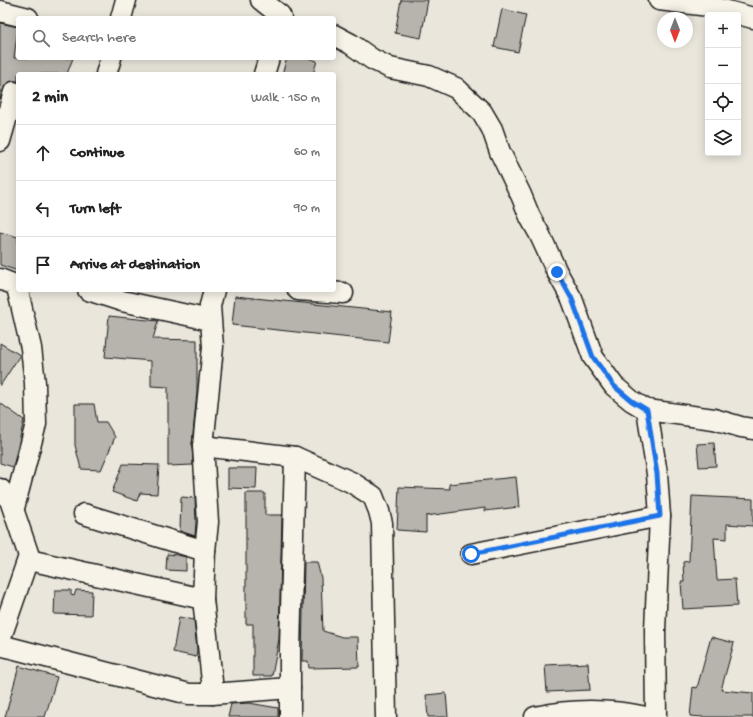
<!DOCTYPE html>
<html lang="en">
<head>
<meta charset="utf-8">
<style>
	:root { --surface:#fff; --page:#f2f2f2; --text:#222; --muted:#767676; --line:#e0e0e0 }
	body { margin:0; font-family:"Gochi Hand",sans-serif; background:var(--page); color:var(--text) }
	.controls { position:absolute; right:12px; top:12px; display:grid; overflow:hidden; border-radius:4px; box-shadow:0 2px 10px #0003 }
	.controls button { width:36px; height:36px; display:grid; place-items:center; padding:0; border:0; border-bottom:1px solid var(--line); background:var(--surface); color:var(--text); font:20px sans-serif }
	.compass { position:absolute; left:657px; top:12px; width:36px; height:36px; border-radius:50%; background:var(--surface); box-shadow:0 2px 10px #0003; rotate:180deg }
	.stop { position:absolute; width:12px; height:12px; margin:-9px; border:3px solid #1a73e8; border-radius:50%; background:#fff }
	.stop.end { background:#1a73e8; border-color:#fff; box-shadow:0 1px 4px #0008 }
	.list { margin:0; padding:0; list-style:none }
	h2 { display:flex; justify-content:space-between; align-items:center; height:52px; margin:0; padding:0 16px; font-size:17px }
	h2 small { font-size:13px; font-weight:400; color:var(--muted) }
	.list li { display:grid; grid-template-columns:26px 1fr auto; gap:12px; align-items:center; box-sizing:border-box; height:56px; padding:0 16px; border-top:1px solid var(--line) }
	.list b { display:block; font-size:15px; white-space:nowrap }
	.list em { font-size:13px; font-style:normal; color:var(--muted) }
	.icon { flex:none; width:22px; height:22px; fill:none; stroke:currentColor; stroke-width:2; stroke-linecap:round; stroke-linejoin:round }
	.map { position:relative; flex:none; width:753px; height:717px; overflow:hidden }
	.search { position:absolute; background:var(--surface); box-shadow:0 2px 10px #0003; left:16px; top:16px; width:320px; height:44px; display:flex; align-items:center; gap:10px; box-sizing:border-box; padding:0 14px; border-radius:4px; color:var(--muted); font-size:15px }
	.panel { position:absolute; background:var(--surface); box-shadow:0 2px 10px #0003; left:16px; top:72px; width:320px; height:220px; border-radius:4px }
	.map>svg:first-child { display:block }
</style>
</head>
<body>
<div class="map">
<svg width="753" height="717" viewBox="0 0 753 717">
	<rect width="100%" height="100%" fill="#eae6dc"/>
	<filter id="ink" filterUnits="userSpaceOnUse"><feTurbulence type="fractalNoise" baseFrequency=".025" numOctaves="2"/><feDisplacementMap in="SourceGraphic" scale="8" xChannelSelector="R" yChannelSelector="G"/><feConvolveMatrix kernelMatrix="1 2 1 2 8 2 1 2 1" color-interpolation-filters="sRGB"/></filter>
	<g filter="url(#ink)">
		<g fill="#b6b4ac" stroke="#1c1c1c">
			<polygon points="401,0 428,0 421,38 395,33"/>
			<polygon points="502,9 526,15 518,52 494,47"/>
			<polygon points="0,23 18,27 14,58 73,58 67,74 18,74 18,81 12,81 6,84 0,99"/>
			<polygon points="287,58 308,58 317,61 313,74 282,74"/>
			<polygon points="0,232 18,237 18,271 0,265"/>
			<polygon points="235,296 392,312 388,342 232,325"/>
			<polygon points="109,316 158,321 153,339 197,340 197,391 192,445 193,465 168,466 168,387 151,386 151,361 105,357"/>
			<polygon points="0,343 20,355 0,386"/>
			<polygon points="0,403 24,420 13,467 0,463"/>
			<polygon points="75,404 94,404 97,422 106,422 115,437 101,470 81,469 75,445"/>
			<polygon points="714,443 716,466 699,467 697,444"/>
			<polygon points="123,464 159,465 157,494 140,493 137,501 112,492"/>
			<polygon points="228,468 257,468 256,489 228,488"/>
			<polygon points="516,477 519,507 485,511 485,508 426,516 426,532 397,530 399,487 450,489 449,484"/>
			<polygon points="246,493 265,493 265,515 282,515 279,639 272,676 253,676 253,624 246,624"/>
			<polygon points="692,496 753,499 753,526 727,524 727,539 714,538 717,580 735,579 737,606 683,609 681,582 684,582 683,562 689,561"/>
			<polygon points="181,497 195,498 196,522 195,536 180,531"/>
			<polygon points="167,554 177,555 186,557 186,571 166,570"/>
			<polygon points="304,562 317,562 321,578 323,631 342,637 358,637 359,667 309,668 308,661 302,661"/>
			<polygon points="55,590 71,590 71,595 74,596 76,590 92,591 91,615 54,614"/>
			<polygon points="179,617 194,620 197,650 196,657 173,652"/>
			<polygon points="711,637 734,643 721,690 753,693 753,717 703,717 690,716 693,687 697,688"/>
			<polygon points="588,663 590,690 547,692 545,665"/>
			<polygon points="19,666 57,677 45,717 5,717"/>
			<polygon points="446,693 448,717 428,717 426,695"/>
			<polygon points="249,703 278,708 278,717 228,717 231,704"/>
		</g>
		<g fill="none" stroke-linecap="round" stroke-linejoin="round">
			<defs>
				<g id="street">
					<polyline points="261,0 280,15 281,18"/>
					<polyline points="659,0 709,6 753,18"/>
					<polyline points="0,11 28,18"/>
					<polyline points="121,18 126,0"/>
					<polyline points="334,35 351,44 372,59 390,68 429,76 456,88 482,112 492,129 500,152 521,195 530,217 539,233 557,272 572,299 593,357 614,386 632,401 647,410 714,419 741,427 753,429"/>
					<polyline points="106,74 111,58"/>
					<polyline points="264,74 269,58"/>
					<polyline points="0,141 14,92"/>
					<polyline points="0,279 18,286"/>
					<polyline points="88,290 122,301 210,320"/>
					<polyline points="298,290 343,293"/>
					<polyline points="647,410 657,474 660,516 655,630 656,717"/>
					<polyline points="203,446 295,457 351,482 373,496 379,511 382,523 386,717"/>
					<polyline points="0,489 10,500 29,556 0,640"/>
					<polyline points="14,508 36,424 35,383 31,348 17,287"/>
					<polyline points="84,514 205,551"/>
					<polyline points="471,554 660,516"/>
					<polyline points="29,560 203,599"/>
					<polyline points="0,645 189,694 212,694 212,681 203,599 205,551 208,522 203,446 213,347 210,306 214,290"/>
					<polyline points="212,694 290,688"/>
					<polyline points="290,717 290,649 295,457"/>
					<path d="M535 717C572 709 609 709 646 717"/>
				</g>
			</defs>
			<use href="#street" stroke="#1c1c1c" stroke-width="23"/>
			<use href="#street" stroke="#f7f3e8" stroke-width="20"/>
		</g>
	</g>
	<g fill="none" stroke-linecap="round" stroke-linejoin="round" filter="url(#ink)">
		<polyline stroke="#1a73e8" stroke-width="5" points="471,554 660,516 657,474 647,410 632,401 614,386 593,357 572,299 557,272"/>
	</g>
</svg>
<div class="controls">
<button>+</button>
<button>−</button>
<button><svg class="icon" aria-label="locate" viewBox="0 0 24 24"><circle cx="12" cy="12" r="6"/><path d="M12 2v4M12 18v4M2 12h4M18 12h4"/></svg></button>
<button><svg class="icon" aria-label="layers" viewBox="0 0 24 24"><path d="M12 4l9 5-9 5-9-5zM3 14l9 5 9-5"/></svg></button>
</div>
<svg class="compass" viewBox="-18 -18 36 36"><path d="M0-13l5 13h-10z" fill="#e53935"/><path d="M0 13l5-13h-10z" fill="#767676"/></svg>
<div class="stop" style="left:471px;top:554px"></div>
<div class="stop end" style="left:557px;top:272px"></div>
<div class="search"><svg class="icon" aria-label="search" viewBox="0 0 24 24"><circle cx="10" cy="10" r="6"/><path d="M15 15l6 6"/></svg>Search here</div>
<section class="panel">
<h2>2 min<small>Walk · 150 m</small></h2>
<ul class="list">
<li><svg class="icon" aria-label="ahead" viewBox="0 0 24 24"><path d="M12 20V5M6 11l6-6 6 6"/></svg><div><b>Continue</b></div><em>60 m</em></li>
<li><svg class="icon" aria-label="left" viewBox="0 0 24 24"><path d="M17 20v-9H6M10 6l-5 5 5 5"/></svg><div><b>Turn left</b></div><em>90 m</em></li>
<li><svg class="icon" aria-label="arrive" viewBox="0 0 24 24"><path d="M6 21V4h12l-3 4 3 4H6"/></svg><div><b>Arrive at destination</b></div></li>
</ul>
</section>
</div>
</body>
</html>
